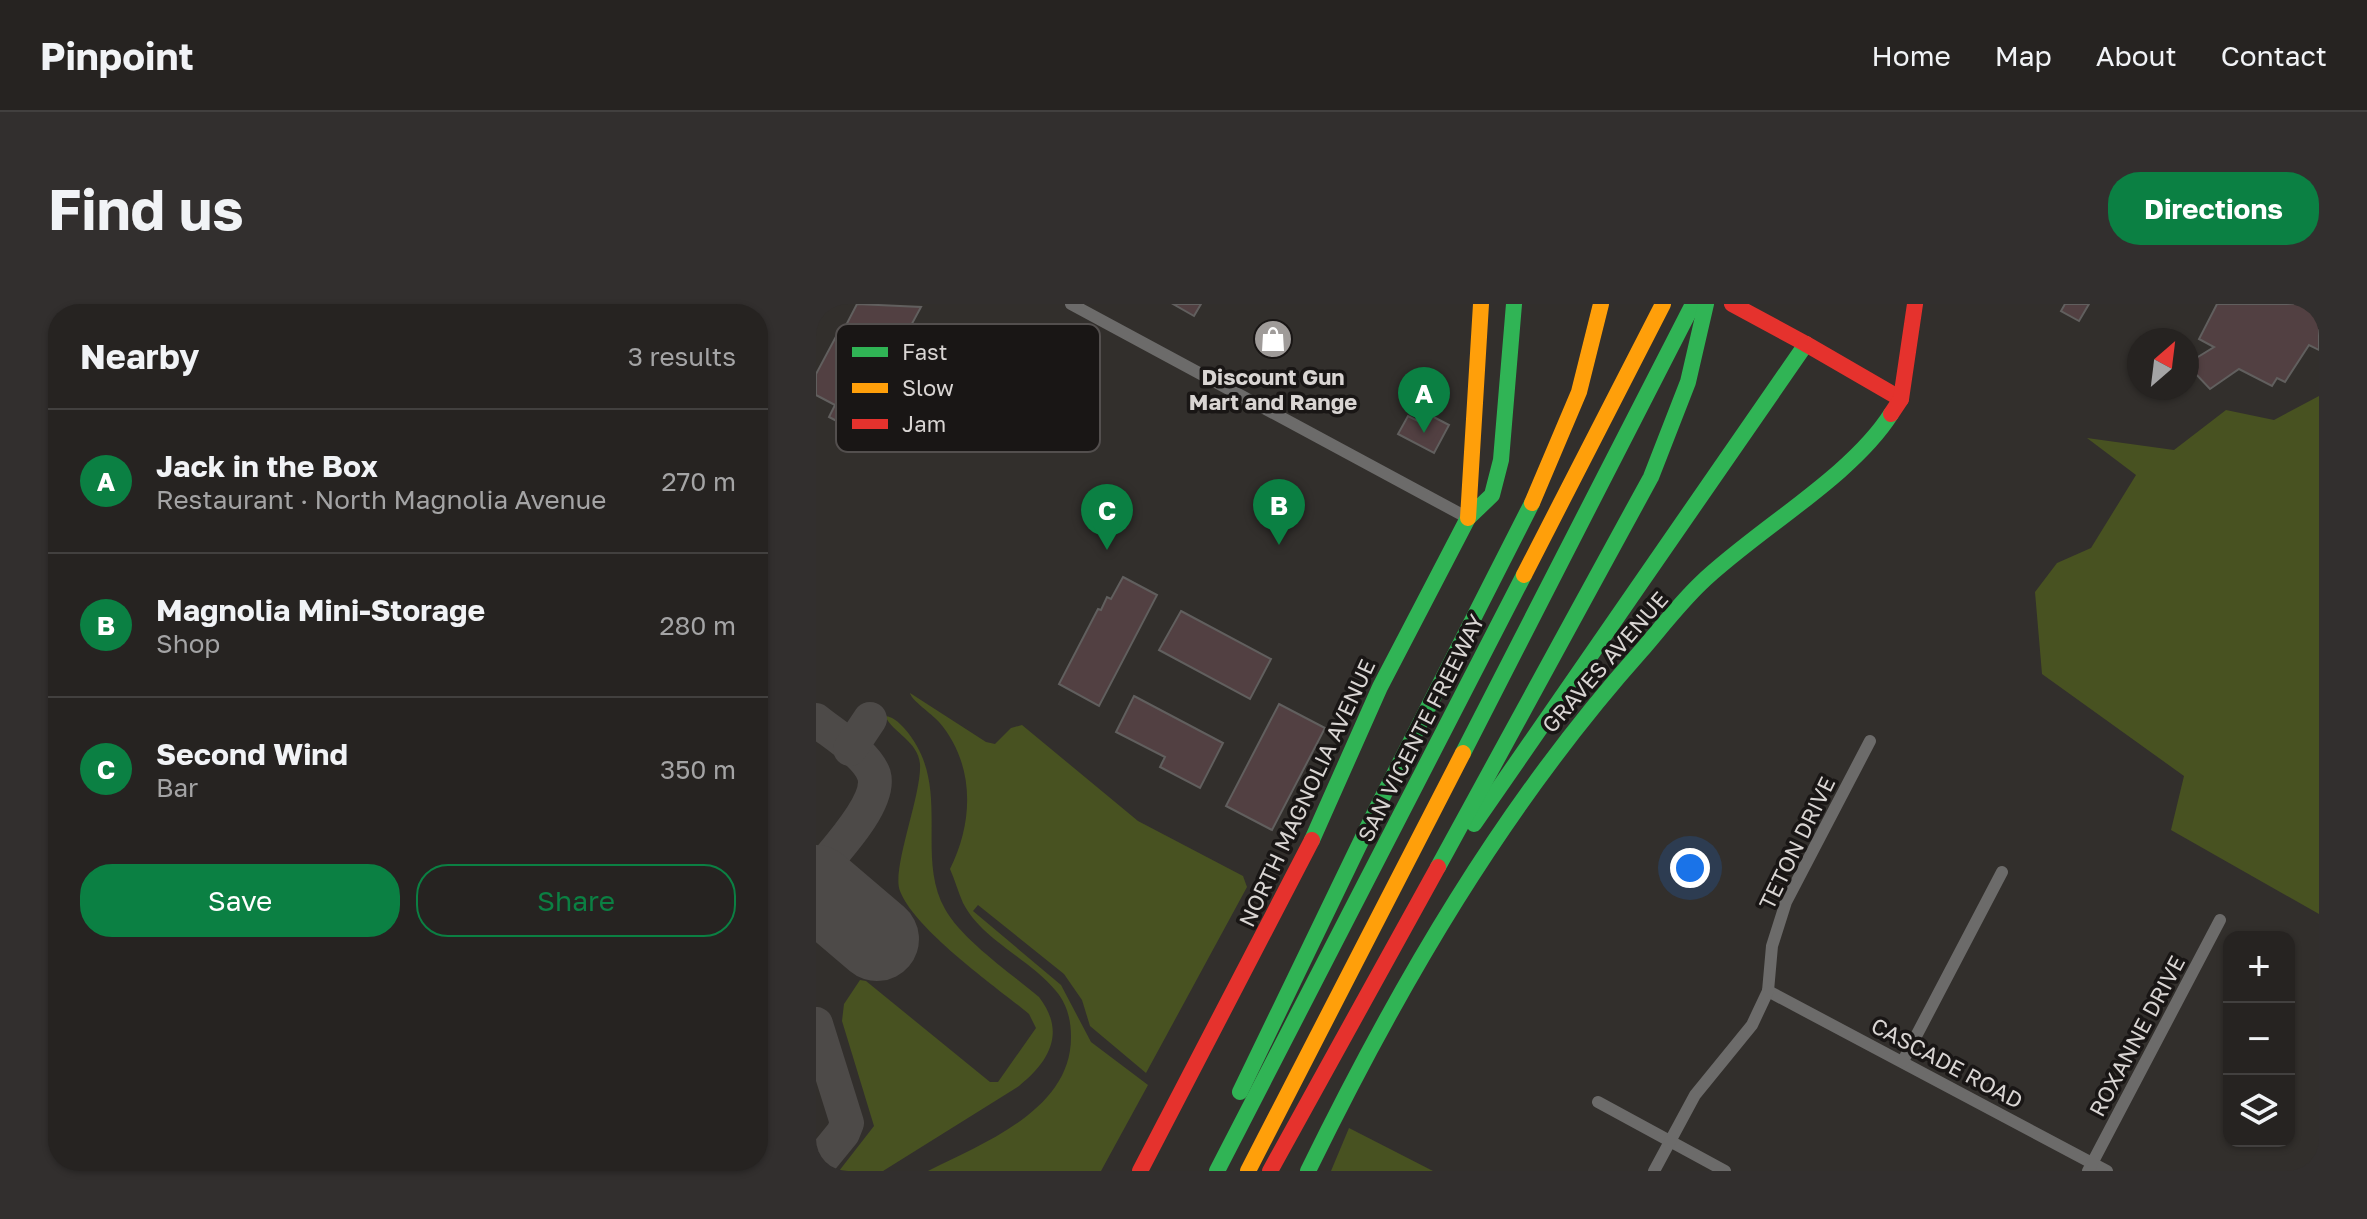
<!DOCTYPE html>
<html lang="en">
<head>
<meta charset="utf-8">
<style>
	:root { --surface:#262321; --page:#322f2e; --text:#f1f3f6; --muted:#a4a4a5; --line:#42403f; --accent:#0b8043 }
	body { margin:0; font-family:"Golos Text",sans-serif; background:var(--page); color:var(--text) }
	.controls { position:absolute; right:24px; bottom:24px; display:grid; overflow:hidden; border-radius:16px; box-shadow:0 2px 6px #0004 }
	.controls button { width:72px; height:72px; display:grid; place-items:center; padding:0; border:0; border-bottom:2px solid var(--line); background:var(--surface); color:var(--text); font:40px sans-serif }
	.compass { position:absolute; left:1311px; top:24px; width:72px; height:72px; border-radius:50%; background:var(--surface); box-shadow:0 2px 6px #0004; rotate:28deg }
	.you { position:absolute; left:874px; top:564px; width:28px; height:28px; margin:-20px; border:6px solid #fff; border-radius:50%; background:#1a73e8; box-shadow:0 0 0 12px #1a73e833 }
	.badge { display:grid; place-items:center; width:52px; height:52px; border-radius:50%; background:var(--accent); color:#fff; font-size:26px; font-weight:700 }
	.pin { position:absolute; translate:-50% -66px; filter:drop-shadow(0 2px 4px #0008) }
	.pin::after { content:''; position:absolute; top:42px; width:28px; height:24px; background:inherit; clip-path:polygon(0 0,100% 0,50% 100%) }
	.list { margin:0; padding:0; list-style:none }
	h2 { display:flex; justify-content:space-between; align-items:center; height:104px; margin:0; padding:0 32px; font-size:34px }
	h2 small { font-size:26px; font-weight:400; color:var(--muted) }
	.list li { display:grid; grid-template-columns:52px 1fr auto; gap:24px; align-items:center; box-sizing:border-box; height:144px; padding:0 32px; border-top:2px solid var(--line) }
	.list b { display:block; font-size:30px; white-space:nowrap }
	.list p { margin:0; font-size:26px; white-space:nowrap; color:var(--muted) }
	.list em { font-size:26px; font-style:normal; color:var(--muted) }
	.actions { display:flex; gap:16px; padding:24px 32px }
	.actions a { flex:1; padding:18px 0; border:2px solid var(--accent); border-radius:32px; text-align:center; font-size:28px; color:var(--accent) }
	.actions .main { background:var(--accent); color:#fff }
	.icon { flex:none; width:44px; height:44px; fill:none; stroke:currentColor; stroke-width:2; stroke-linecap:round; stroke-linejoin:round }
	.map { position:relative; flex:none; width:1503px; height:867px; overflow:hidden; border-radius:32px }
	header { display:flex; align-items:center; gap:48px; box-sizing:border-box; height:112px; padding:0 40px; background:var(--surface); border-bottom:2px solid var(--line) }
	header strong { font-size:38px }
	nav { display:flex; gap:44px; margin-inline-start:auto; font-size:28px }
	.intro { display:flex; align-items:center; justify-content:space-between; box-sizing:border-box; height:192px; padding:0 48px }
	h1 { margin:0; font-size:56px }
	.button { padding:20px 36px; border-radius:32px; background:var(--accent); color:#fff; font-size:28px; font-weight:700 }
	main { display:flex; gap:48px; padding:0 48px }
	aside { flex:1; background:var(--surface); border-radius:32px; box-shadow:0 2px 6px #0004 }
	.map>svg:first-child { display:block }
</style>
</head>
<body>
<header>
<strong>Pinpoint</strong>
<nav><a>Home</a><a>Map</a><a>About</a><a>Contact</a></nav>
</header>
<div class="intro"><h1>Find us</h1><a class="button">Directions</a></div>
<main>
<aside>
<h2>Nearby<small>3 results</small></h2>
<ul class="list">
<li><span class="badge">A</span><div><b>Jack in the Box</b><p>Restaurant · North Magnolia Avenue</p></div><em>270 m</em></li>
<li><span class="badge">B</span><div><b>Magnolia Mini-Storage</b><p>Shop</p></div><em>280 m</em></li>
<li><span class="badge">C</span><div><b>Second Wind</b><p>Bar</p></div><em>350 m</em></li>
</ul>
<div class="actions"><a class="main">Save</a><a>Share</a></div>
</aside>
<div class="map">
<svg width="1503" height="867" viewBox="0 0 1503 867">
	<rect width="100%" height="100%" fill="#322f2c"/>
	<g fill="#485221">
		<polygon points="1503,92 1503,610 1355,526 1368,472 1226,370 1219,288 1241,259 1275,244 1320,171 1271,134 1358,146 1410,106 1458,116"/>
		<path d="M94 389 170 438 179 440 195 424 206 421 322 517 427 572 431 583 330 769 274 722 266 696 248 670 162 601 157 607 245 681 275 738 332 781 285 867H112C167 839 256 806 255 732 255 716 251 700 240 687 214 655 166 636 147 599 142 588 139 576 134 565 158 517 159 460 123 418 115 409 96 397 94 389Z"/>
		<path d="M69 412C78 413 82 418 88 424 138 480 98 550 129 605 146 636 196 670 223 693 250 728 234 757 203 782L67 867H23L58 822 26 717 28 700 44 676 50 677 174 778H182L220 724 213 710C179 682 99 626 84 587 75 566 106 490 104 460 102 437 77 429 69 412Z"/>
		<polygon points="533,824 617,867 515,867"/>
	</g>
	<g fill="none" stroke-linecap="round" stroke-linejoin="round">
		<g stroke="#4d4a48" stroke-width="34">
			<path d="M0 416C17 430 51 450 58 471 66 499 17 549 0 570"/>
			<polyline points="34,445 54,415"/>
			<polyline points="0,720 31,819 27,829 0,862"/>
		</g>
		<polyline stroke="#4d4a48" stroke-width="84" points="0,583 61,635"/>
	</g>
	<g fill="#524042" stroke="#615f5e" stroke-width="2">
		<polygon points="41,0 105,3 78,53 27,27"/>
		<polygon points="357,0 385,0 378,12"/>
		<polygon points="1249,0 1273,0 1263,17 1245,7"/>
		<polygon points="1401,0 1503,0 1503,46 1493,41 1469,78 1461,74 1456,82 1423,65 1394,85 1376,66 1377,56 1398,43 1383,35"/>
		<polygon points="24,25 78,53 46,115 39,111 32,123 13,113 19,101 0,91 0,70"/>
		<polygon points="608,108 633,121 618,149 582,130 592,112 604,118"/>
		<polygon points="307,273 341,291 283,402 243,380 282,305 285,306 291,293 295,295"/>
		<polygon points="365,307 455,355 434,395 343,346"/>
		<polygon points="318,392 407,439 384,484 344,463 349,453 300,428"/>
		<polygon points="463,400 509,424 456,526 410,502"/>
	</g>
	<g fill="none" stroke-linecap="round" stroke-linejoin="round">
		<g stroke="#6c6b6a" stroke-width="12">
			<polyline points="255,0 652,214"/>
			<polyline points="952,687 1291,867"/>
			<polyline points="1087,757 1186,568"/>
			<polyline points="782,798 909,867"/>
			<polyline points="838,867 879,791 936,721 952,687 956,642 970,598 1054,437"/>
			<polyline points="1272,867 1404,616"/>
		</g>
		<g stroke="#30b455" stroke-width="16">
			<polyline points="647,449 877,0"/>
			<polyline points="658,520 990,40"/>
			<polyline points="496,536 564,383 652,214 676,191 685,156 698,0"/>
			<polyline points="622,563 835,173 872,78 890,0"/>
			<polyline points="424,788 561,504 716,199"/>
			<polyline points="401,867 708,271"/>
			<path d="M492 867C583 681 686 503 825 347 844 325 863 300 885 279 940 226 1035 173 1075 110"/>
		</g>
		<g stroke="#ff9f0a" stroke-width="16">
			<polyline points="716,199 763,88 785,0"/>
			<polyline points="652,214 665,0"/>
			<polyline points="708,271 847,0"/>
			<polyline points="432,867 647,449"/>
		</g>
		<g stroke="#e5322d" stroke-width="16">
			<polyline points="916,0 990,40"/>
			<polyline points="990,40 1085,95"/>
			<polyline points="1075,110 1085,95 1099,0"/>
			<polyline points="324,867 496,536"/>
			<polyline points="454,867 622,563"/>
		</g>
	</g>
	<defs>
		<symbol id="shop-disc" viewBox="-11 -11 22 22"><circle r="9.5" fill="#9f9b99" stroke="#191615"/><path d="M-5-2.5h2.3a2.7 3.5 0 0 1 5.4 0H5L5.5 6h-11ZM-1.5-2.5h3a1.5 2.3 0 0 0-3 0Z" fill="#fff"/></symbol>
	</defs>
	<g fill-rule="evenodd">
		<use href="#shop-disc" x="435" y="13" width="44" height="44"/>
	</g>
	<g text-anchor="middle" stroke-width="7" stroke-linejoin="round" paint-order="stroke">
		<g font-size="22" font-weight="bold" fill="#d9d5d3" stroke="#191615">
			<text x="457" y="81">Discount Gun<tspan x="457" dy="25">Mart and Range</tspan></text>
		</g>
		<g font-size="22" fill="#d9d5d3" stroke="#191615">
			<text transform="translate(789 358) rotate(-49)" y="8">GRAVES AVENUE</text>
			<text transform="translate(605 424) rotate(-63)" y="8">SAN VICENTE FREEWAY</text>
			<text transform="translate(491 489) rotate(-65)" y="8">NORTH MAGNOLIA AVENUE</text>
			<text transform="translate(981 539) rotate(-64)" y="8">TETON DRIVE</text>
			<text transform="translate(1321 732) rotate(-62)" y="8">ROXANNE DRIVE</text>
			<text transform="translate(1131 759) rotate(28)" y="8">CASCADE ROAD</text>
		</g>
	</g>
	<rect x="20" y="20" width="264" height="128" rx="12" fill="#191615" stroke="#534f4e" stroke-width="2"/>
	<rect x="36" y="43" width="36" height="10" fill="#30b455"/>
	<rect x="36" y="79" width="36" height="10" fill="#ff9f0a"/>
	<rect x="36" y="115" width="36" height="10" fill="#e5322d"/>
	<g font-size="22" fill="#d9d5d3">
		<text x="86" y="56">Fast</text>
		<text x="86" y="92">Slow</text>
		<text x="86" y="128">Jam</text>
	</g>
</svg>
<div class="controls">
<button>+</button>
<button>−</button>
<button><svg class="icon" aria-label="layers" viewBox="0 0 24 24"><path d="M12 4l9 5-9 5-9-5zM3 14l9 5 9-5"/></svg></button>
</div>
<svg class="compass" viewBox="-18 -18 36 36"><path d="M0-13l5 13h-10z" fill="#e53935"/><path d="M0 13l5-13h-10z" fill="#a4a4a5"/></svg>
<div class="you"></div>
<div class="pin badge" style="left:608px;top:129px">A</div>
<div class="pin badge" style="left:463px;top:241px">B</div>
<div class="pin badge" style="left:291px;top:246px">C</div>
</div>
</main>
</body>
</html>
